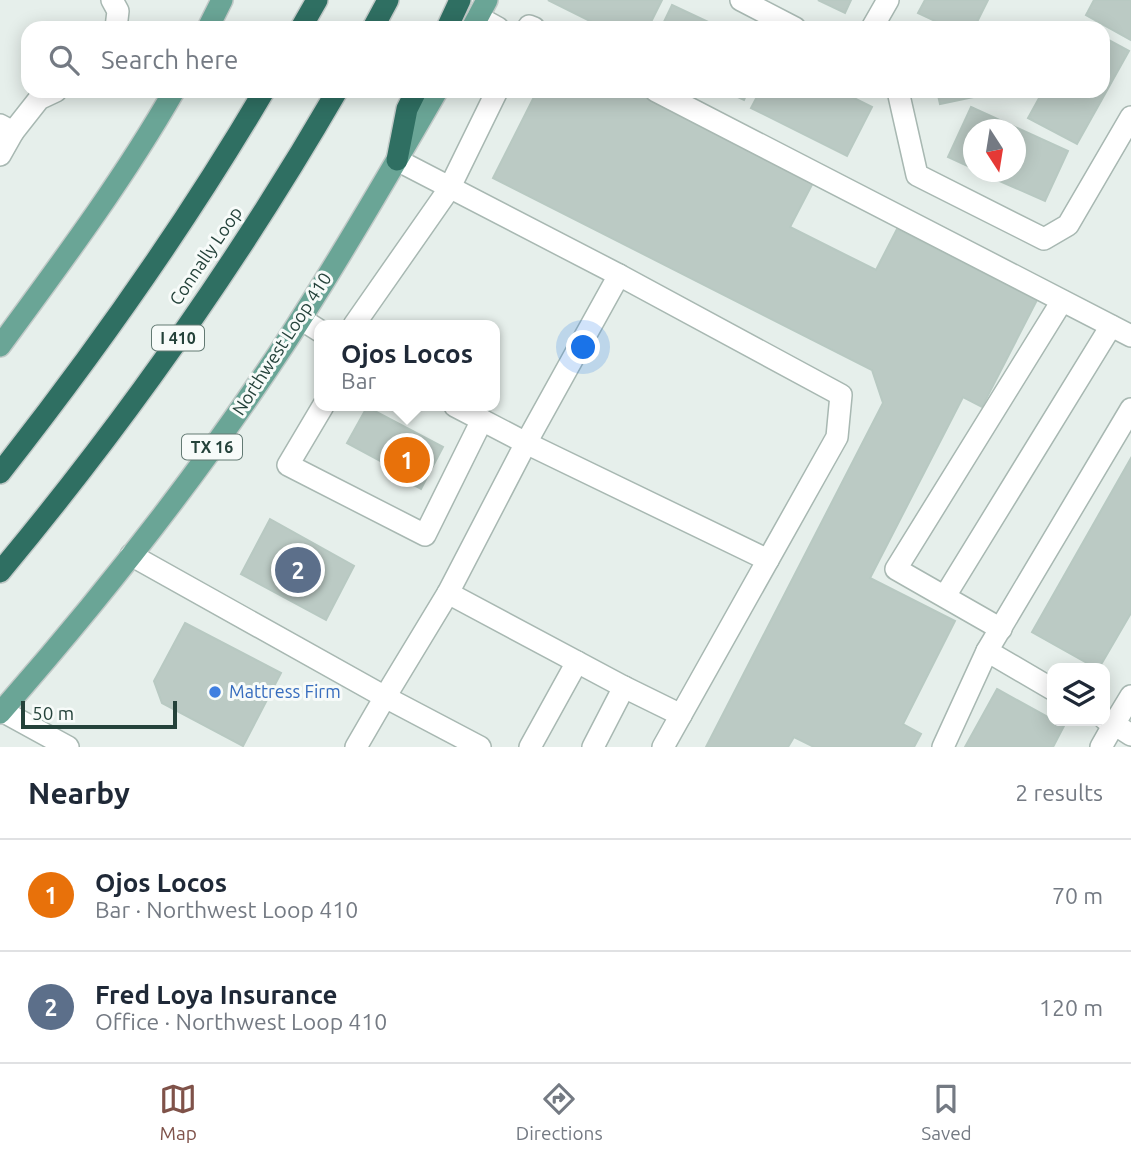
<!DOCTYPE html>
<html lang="en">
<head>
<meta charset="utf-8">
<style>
	:root { --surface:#fff; --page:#f2f2f3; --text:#1f2937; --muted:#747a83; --line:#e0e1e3; --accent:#7f5249 }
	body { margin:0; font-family:Ubuntu,sans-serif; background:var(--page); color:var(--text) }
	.controls { position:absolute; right:21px; bottom:21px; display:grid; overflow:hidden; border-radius:14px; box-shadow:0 4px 18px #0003 }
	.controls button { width:63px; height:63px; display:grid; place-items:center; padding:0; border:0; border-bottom:2px solid var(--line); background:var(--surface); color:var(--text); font:35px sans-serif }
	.compass { position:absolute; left:963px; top:119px; width:63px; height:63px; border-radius:50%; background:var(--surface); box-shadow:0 4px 18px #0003; rotate:168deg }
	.scale { position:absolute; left:21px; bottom:18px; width:156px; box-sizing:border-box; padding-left:7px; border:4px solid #24423a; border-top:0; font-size:19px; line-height:24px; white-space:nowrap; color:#24423a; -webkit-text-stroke:5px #f7fbf9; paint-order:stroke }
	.you { position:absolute; left:584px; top:348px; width:24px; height:24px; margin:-18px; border:5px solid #fff; border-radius:50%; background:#1a73e8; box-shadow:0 0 0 10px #1a73e833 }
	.badge { display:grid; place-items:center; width:46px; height:46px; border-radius:50%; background:var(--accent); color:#fff; font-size:23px; font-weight:700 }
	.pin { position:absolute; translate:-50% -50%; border:4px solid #fff; box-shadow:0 2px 7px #0006 }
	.popup { position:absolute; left:314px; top:320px; width:186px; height:91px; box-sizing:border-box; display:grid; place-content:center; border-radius:14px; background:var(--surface); filter:drop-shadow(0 2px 5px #0005); font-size:23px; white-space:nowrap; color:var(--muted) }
	.popup b { font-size:26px; color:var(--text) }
	.popup::after { content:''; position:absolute; left:50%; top:100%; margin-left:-14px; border:14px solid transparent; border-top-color:var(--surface) }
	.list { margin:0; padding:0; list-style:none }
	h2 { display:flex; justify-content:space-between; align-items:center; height:91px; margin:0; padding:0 28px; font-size:30px }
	h2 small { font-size:23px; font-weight:400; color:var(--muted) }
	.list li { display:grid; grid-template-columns:46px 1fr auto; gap:21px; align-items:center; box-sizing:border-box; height:112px; padding:0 28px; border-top:2px solid var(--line) }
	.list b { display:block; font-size:26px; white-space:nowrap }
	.list p { margin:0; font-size:23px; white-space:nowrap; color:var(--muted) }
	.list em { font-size:23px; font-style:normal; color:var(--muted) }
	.icon { flex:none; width:38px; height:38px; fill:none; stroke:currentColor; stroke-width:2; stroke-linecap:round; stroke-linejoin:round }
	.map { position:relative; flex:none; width:1131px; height:747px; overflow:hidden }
	.search { position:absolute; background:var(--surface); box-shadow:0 4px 18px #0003; left:21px; right:21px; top:21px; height:77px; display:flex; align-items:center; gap:18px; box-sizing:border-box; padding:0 24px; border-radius:21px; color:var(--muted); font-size:26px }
	.sheet { height:315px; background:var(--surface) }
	nav { display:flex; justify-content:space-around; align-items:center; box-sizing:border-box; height:98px; border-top:2px solid var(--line); background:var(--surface); font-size:19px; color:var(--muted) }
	nav a { display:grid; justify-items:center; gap:4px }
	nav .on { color:var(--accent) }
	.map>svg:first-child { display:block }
</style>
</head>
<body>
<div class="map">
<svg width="1131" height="747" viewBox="0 0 1131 747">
	<rect width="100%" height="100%" fill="#e6efeb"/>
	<g fill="#bbcac4" stroke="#b8c9c2" stroke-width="2">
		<polygon points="548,0 662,0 648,28 604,28"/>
		<polygon points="818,0 851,0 845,13"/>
		<polygon points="925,0 988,0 974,28 950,28 918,13"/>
		<polygon points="1094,0 1131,0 1131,40 1086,15"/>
		<polygon points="672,5 721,28 661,28"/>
		<polygon points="1103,37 1129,51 1077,144 1028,118 1043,91 1103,91"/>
		<polygon points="537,91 645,91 816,177 790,227 876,270 897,229 1037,300 982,407 963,397 870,578 955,621 903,724 921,734 914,747 814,747 794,737 788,747 706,747 883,403 872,370 493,178"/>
		<polygon points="725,91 748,91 744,100"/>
		<polygon points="760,91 840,91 872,107 847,156 751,108"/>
		<polygon points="937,91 1002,91 940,104"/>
		<polygon points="971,107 1068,151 1045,201 979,172 1016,172 1016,130 974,130 974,169 948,157"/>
		<polygon points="367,407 443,447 421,489 399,477 401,472 347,443"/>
		<polygon points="1131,458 1131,613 1099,668 1096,668 1032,632"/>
		<polygon points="270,519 354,566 326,620 241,574"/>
		<polygon points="185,623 281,673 243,746 162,703 154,681"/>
		<polygon points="997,689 1064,726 1053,747 965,747"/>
	</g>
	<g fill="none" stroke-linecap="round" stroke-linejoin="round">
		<defs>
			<g id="minor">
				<polyline points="112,0 118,11 116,28"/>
				<polyline points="741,0 795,28"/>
				<polyline points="478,17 498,28"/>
				<polyline points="528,28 529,26 534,28"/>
				<polyline points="872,28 888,0"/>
				<polyline points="656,91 1131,336"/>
				<polyline points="898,91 917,175 1044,239 1068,225 1131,117"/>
				<polyline points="0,125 13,132 0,155"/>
				<polyline points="13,132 39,99 56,91"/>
				<polyline points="397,160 619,275 526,443 448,593 385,697 480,747"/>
				<polyline points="619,275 841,395 837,437 663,747"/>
				<polyline points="301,319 320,331"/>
				<polyline points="354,325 449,189 497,91"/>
				<polyline points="323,406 288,465 425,535 482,420"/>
				<polyline points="455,406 526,443 768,560"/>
				<polyline points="131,555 385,697 356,747"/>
				<polyline points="448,593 624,687 681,715"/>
				<polyline points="945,596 1111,326"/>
				<polyline points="1001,629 896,569 1062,301"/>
				<polyline points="987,651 1052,689"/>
				<polyline points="2,711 68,747"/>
				<polyline points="1105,719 1114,724 1131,696"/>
				<polyline points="530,747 577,662"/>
				<polyline points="593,747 624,687"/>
				<polyline points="943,747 987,651 1131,409"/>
				<polyline points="1101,747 1114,724 1131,735"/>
			</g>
			<g id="major">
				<polyline points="208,28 222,0"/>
				<polyline points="472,28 487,0"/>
				<path d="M0 346C61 263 123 180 174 91"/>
				<path d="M0 713C102 597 199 474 284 345 338 262 388 176 437 91"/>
			</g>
			<g id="highway">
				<polyline points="301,28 317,0"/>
				<polyline points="373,28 388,0"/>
				<polyline points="447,28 460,0"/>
				<polyline points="397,160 407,109 416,91"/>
				<path d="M0 473C96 351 185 225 264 91"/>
				<path d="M0 572C125 422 239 260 337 91"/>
			</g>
		</defs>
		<use href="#minor" stroke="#a8b8b2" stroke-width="24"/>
		<use href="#major" stroke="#c2cac8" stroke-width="24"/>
		<use href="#highway" stroke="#c2cac8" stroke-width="24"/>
		<use href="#minor" stroke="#fff" stroke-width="21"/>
		<use href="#major" stroke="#6aa596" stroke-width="21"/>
		<use href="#highway" stroke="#2f6f62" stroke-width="21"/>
	</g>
	<circle fill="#3f7fe0" stroke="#f7fbf9" stroke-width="2.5" cx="215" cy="692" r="7"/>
	<g text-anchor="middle" stroke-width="6" stroke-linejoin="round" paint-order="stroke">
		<g fill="#f7fbf9" stroke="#637a73" stroke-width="2">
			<rect x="152" y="325.5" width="52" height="25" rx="5"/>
			<rect x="182" y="434.5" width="60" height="25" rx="5"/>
		</g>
		<g font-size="16" font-weight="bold" fill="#24423a">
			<text x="178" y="344">I 410</text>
			<text x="212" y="453">TX 16</text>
		</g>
		<g font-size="18" fill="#24423a" stroke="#f7fbf9">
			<text transform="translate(206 256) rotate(-56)" y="6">Connally Loop</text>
			<text transform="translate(282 344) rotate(-57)" y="6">Northwest Loop 410</text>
		</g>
		<g font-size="18" fill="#366cbe" stroke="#f7fbf9" text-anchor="start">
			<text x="229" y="698">Mattress Firm</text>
		</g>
	</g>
</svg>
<div class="controls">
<button><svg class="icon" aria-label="layers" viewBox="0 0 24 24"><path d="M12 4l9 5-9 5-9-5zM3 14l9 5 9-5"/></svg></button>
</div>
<svg class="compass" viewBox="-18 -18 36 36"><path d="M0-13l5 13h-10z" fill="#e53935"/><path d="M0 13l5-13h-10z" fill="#747a83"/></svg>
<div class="scale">50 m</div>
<div class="you"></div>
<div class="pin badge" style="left:407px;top:460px;background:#e8710a">1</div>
<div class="popup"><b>Ojos Locos</b>Bar</div>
<div class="pin badge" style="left:298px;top:570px;background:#5c6f8a">2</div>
<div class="search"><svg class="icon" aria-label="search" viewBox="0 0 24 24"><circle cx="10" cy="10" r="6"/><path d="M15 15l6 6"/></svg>Search here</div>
</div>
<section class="sheet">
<h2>Nearby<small>2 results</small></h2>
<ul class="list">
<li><span class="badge" style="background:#e8710a">1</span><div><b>Ojos Locos</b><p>Bar · Northwest Loop 410</p></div><em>70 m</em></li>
<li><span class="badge" style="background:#5c6f8a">2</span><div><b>Fred Loya Insurance</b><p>Office · Northwest Loop 410</p></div><em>120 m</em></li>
</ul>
</section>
<nav>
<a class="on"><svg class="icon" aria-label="map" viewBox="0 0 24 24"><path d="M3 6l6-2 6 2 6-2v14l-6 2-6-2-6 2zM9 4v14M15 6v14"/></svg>Map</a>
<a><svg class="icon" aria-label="directions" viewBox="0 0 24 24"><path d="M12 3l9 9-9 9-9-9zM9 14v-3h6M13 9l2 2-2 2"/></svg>Directions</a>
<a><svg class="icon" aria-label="saved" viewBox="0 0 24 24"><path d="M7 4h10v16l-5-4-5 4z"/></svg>Saved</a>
</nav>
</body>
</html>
